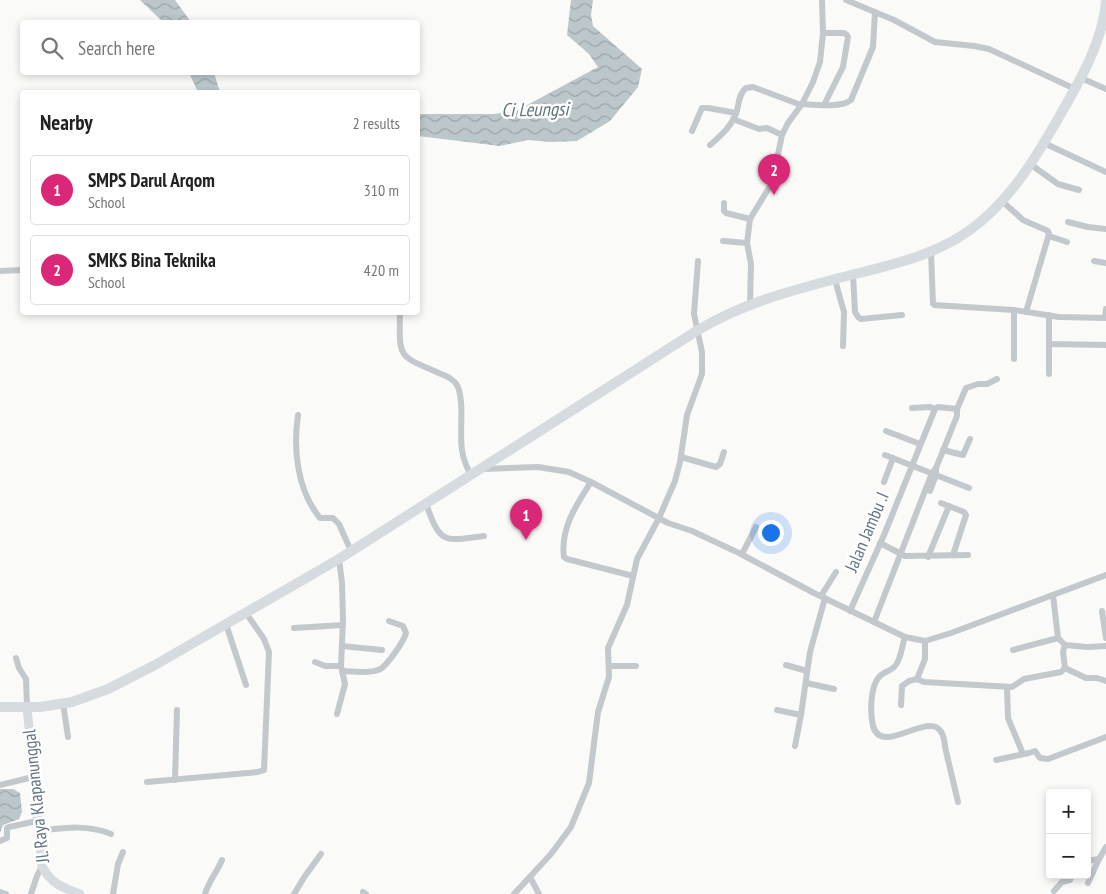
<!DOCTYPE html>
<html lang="en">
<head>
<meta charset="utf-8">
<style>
	:root { --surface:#fff; --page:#f6f6f6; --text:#222; --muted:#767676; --line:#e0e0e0; --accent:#db2777 }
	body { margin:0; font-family:"PT Sans Narrow",sans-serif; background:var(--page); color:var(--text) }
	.controls { position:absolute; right:15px; bottom:15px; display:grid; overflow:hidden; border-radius:5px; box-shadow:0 2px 8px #0003 }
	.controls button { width:45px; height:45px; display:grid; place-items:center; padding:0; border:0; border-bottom:1px solid var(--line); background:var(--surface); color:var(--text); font:25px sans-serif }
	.you { position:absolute; left:770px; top:532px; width:18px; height:18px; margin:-12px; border:4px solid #fff; border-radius:50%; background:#1a73e8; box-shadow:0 0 0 8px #1a73e833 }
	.badge { display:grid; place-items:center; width:32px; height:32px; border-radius:50%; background:var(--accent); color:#fff; font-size:16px; font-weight:700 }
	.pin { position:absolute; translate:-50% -41px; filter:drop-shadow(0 1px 2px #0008) }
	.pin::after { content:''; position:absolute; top:26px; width:18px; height:15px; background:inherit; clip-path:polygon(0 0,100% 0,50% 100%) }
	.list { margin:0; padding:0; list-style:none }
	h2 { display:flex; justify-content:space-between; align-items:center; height:65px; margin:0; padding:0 20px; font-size:21px }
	h2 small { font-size:16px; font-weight:400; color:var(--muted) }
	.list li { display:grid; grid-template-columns:32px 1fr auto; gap:15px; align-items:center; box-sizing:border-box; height:70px; margin:0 10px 10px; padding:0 10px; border:1px solid var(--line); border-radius:5px }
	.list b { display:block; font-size:19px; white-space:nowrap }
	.list p { margin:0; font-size:16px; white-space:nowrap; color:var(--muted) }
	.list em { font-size:16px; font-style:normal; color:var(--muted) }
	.icon { flex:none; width:28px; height:28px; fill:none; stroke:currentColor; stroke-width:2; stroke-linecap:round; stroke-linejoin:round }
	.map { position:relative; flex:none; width:1106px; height:894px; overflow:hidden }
	.search { position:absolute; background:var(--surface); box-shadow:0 2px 8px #0003; left:20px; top:20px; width:400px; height:55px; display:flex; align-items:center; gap:12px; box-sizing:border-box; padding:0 18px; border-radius:5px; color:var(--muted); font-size:19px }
	.panel { position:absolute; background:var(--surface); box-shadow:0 2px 8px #0003; left:20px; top:90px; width:400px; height:225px; border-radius:5px }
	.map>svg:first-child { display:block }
</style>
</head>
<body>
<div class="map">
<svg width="1106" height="894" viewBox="0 0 1106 894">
	<defs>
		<pattern id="water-waves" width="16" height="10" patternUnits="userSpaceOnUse" patternTransform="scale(1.25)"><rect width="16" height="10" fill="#bbc7cb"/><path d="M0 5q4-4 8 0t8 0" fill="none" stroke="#9ca6aa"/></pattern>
	</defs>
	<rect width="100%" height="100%" fill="#fafaf8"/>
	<g fill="url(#water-waves)">
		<polygon points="140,0 175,0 191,22 163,22"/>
		<polygon points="571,0 593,0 591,15 593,26 642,69 638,87 610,121 577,141 552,142 528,140 500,146 418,136 418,114 494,114 516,111 598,67 589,54 567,35"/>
		<polygon points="189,73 214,73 219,89 222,92 198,92"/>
		<polygon points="0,789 13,789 20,793 22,812 19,819 3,825 0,833"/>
	</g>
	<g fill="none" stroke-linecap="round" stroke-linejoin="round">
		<g stroke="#c3c8cc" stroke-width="6">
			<polyline points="846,0 894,20 935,42 974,46 989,49 1075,89"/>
			<polyline points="823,33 844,33 847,35 848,37 843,67 824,105"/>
			<polyline points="1081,78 1106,89"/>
			<path d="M802 104C815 105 842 108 851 100L873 47 875 12"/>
			<polyline points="733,119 759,129 767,128 782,135"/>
			<polyline points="692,131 702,108 708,108 736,113"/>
			<polyline points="1044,143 1106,172"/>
			<path d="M710 145C720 136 731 127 736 114 739 106 738 94 746 88L753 87 801 105"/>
			<polyline points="1030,164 1058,184 1079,190"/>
			<polyline points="1002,201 1023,220 1048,231 1049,234 1026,312"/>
			<polyline points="724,203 724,211 726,213 750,219"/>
			<polyline points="1068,222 1088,227 1106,229"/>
			<polyline points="1049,236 1067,242"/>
			<polyline points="723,241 747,243"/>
			<polyline points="931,252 933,304 934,305 1014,310 1059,317 1106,318"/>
			<polyline points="1094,261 1106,263"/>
			<polyline points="0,271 22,270"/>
			<polyline points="853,275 855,312 858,317 861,319 902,315"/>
			<polyline points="835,280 844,312 843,346"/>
			<polyline points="750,303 751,264 747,243 750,219 772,183 782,135 788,123 802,104 813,82 820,62 823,33 822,0"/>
			<path d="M400 312C399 360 398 355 441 374 447 376 453 379 457 385 465 401 459 432 462 450 463 460 467 467 471 476"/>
			<polyline points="1049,315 1049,374"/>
			<polyline points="1105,318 1106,309"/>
			<polyline points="1049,344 1106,345"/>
			<polyline points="1014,359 1014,310"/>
			<polyline points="912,408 930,407 935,409"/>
			<polyline points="957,409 966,388 978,384 987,384 997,379"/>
			<path d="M298 415C293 449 297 490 320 518H333L339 524 351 551"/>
			<polyline points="886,431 920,444"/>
			<polyline points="943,450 963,455 970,439"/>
			<polyline points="885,455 969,488"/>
			<polyline points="681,457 716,467 720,464 724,452"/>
			<polyline points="483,469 538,467 569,472 591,482 668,523 692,531 739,553 814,593 905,637 925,641 951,633 1106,575"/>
			<path d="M591 482C577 504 560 528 564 557L567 559 633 576"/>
			<polyline points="884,482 893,458"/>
			<polyline points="930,491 936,475 936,468"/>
			<polyline points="941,503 964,512 966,515 953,555"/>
			<path d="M426 504C441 545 443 541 484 536"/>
			<polyline points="880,543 905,556 968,555"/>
			<polyline points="742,554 756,527"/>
			<polyline points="928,557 949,506"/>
			<polyline points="1053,595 1058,638 1065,645 1087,647 1106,646"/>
			<polyline points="821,596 836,572"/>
			<polyline points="850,611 884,535 935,409 938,407 957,409 957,416 936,468 932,473 874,622"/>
			<polyline points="1102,611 1106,638"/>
			<polyline points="226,624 246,685"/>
			<polyline points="294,628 343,625"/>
			<path d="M905 637C902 645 901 660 895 666 891 671 883 672 879 677 870 687 870 713 873 726 884 762 942 694 945 747L958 802"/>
			<polyline points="925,641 925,659 917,679 924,682 1012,687 1024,679 1061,672 1065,668"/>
			<polyline points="1065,645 1063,652 1065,668"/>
			<polyline points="342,646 382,650"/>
			<polyline points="1013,650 1058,638"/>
			<polyline points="16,658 19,668 26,679 27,707"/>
			<polyline points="315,662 325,666 341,666"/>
			<polyline points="786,665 807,671"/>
			<polyline points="609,666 636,666"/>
			<polyline points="1065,668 1086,678 1097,678 1106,681"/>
			<path d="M342 671C353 671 368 674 378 670 386 668 404 641 406 633L403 626 389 621"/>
			<polyline points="806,683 834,689"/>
			<polyline points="1007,687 1008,718 1023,754"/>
			<polyline points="63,703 68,737"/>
			<polyline points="901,705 902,686 909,681 917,679"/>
			<polyline points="777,710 801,715"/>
			<polyline points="337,714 345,684 341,666 343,620 342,583 339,559"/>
			<polyline points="795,746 801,715 810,652 825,598"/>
			<polyline points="996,760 1029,753 1035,751 1040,758 1048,759 1106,737"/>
			<polyline points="175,780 177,710"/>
			<polyline points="147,782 258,772 264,770 269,652 264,639 246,613"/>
			<polyline points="0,785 33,777"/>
			<path d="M38 831C63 828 87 824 111 834"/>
			<polyline points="0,841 7,838 7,828 9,827 37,821"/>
			<polyline points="1087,861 1099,859 1106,847"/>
			<polyline points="530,877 539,894"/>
			<polyline points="1088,883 1099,859"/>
			<polyline points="1054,891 1062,882 1070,880 1073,875"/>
			<polyline points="0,892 6,894"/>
			<polyline points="363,892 366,894"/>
			<polyline points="31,894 37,876 42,866"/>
			<polyline points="113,894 118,864 123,852"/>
			<path d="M205 894C209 881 217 872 222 860"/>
			<polyline points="294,894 305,876 321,854"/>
			<polyline points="514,894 551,854 571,827 589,783 598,712 609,677 608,648 627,605 637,559 659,518 675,481 680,462 687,415 702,374 702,352 694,314 698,261"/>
		</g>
		<path stroke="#d6dbdf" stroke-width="9" d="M27 707 42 866C50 883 63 888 80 894"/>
		<path stroke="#d6dbdf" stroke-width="10" d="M0 707H40L72 702 108 689 155 665 339 559 698 330C743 303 793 290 843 277 891 265 941 255 979 223 1012 196 1034 160 1055 124 1076 87 1102 46 1106 2"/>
	</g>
	<g text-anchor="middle" stroke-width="5" stroke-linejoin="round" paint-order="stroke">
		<g font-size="18" fill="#657683" stroke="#fff">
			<text transform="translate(867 532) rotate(-67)" y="6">Jalan Jambu .I</text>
			<text transform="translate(36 796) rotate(-96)" y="6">Jl. Raya Klapanunggal</text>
		</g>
		<g font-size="19" font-style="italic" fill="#60757c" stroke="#fff">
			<text transform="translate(535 109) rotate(-1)" y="7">Ci Leungsi</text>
		</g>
	</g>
</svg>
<div class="controls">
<button>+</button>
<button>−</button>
</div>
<div class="you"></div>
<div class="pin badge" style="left:526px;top:540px">1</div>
<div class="pin badge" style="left:774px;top:195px">2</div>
<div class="search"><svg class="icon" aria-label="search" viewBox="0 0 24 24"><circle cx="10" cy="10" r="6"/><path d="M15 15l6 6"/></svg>Search here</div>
<section class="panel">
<h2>Nearby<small>2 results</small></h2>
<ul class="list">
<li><span class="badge">1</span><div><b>SMPS Darul Arqom</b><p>School</p></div><em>310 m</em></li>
<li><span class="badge">2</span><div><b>SMKS Bina Teknika</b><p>School</p></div><em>420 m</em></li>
</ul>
</section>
</div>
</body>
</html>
